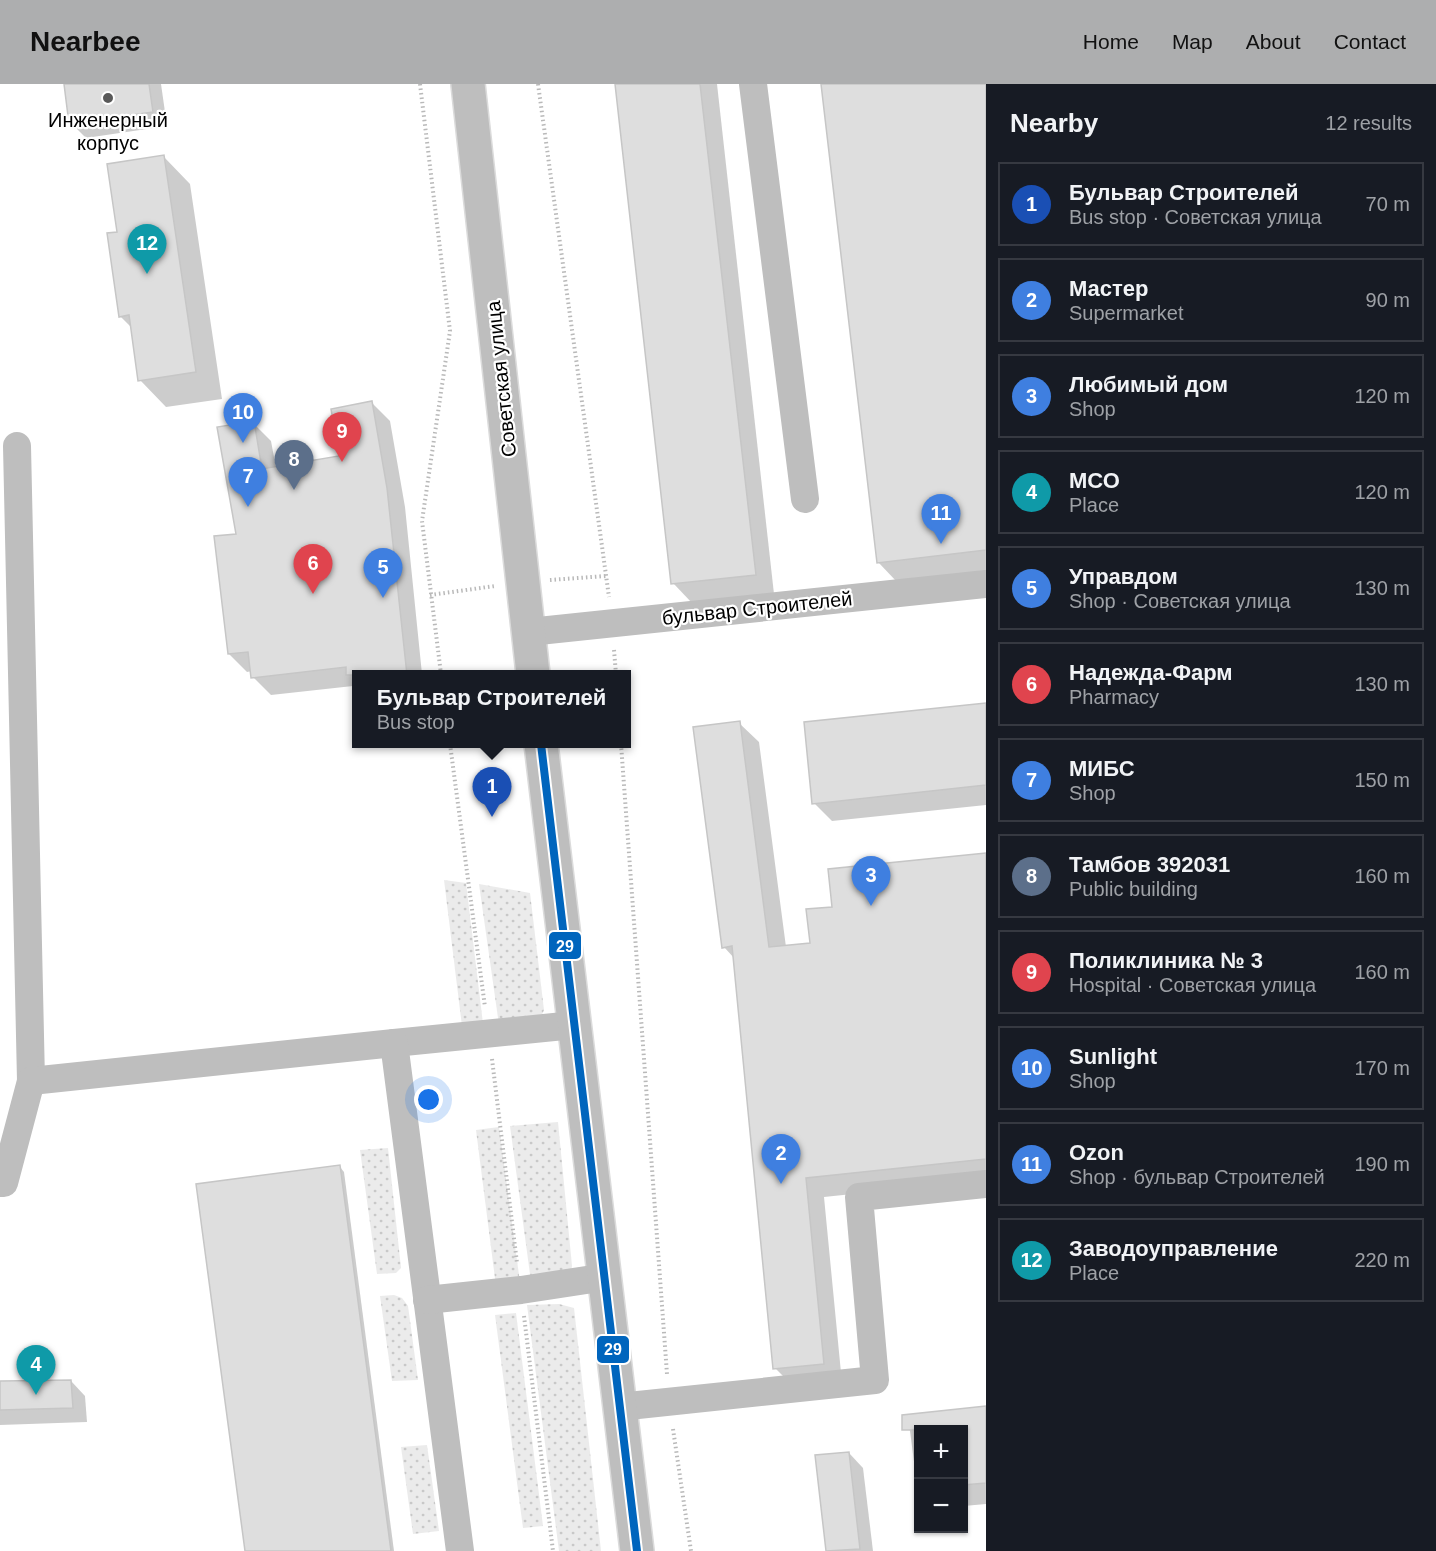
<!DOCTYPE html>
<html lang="en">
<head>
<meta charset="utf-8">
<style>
	:root { --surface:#171b24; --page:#20242c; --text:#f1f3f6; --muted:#9ea1a6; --line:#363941; --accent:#adaeaf }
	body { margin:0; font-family:Arial,sans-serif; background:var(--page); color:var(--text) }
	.controls { position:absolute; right:18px; bottom:18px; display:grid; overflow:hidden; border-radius:0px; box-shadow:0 2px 4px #0004 }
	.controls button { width:54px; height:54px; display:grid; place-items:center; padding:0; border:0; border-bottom:2px solid var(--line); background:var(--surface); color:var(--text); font:30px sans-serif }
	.you { position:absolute; left:429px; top:1016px; width:21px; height:21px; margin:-15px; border:4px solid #fff; border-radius:50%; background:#1a73e8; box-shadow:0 0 0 9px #1a73e833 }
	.badge { display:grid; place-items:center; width:39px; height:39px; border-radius:50%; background:var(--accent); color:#fff; font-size:20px; font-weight:700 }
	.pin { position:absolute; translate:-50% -50px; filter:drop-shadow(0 2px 3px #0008) }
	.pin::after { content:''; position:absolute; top:32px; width:21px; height:18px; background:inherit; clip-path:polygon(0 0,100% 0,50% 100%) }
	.popup { position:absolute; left:352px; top:586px; width:279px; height:78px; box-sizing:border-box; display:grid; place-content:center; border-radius:0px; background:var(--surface); filter:drop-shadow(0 2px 4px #0005); font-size:20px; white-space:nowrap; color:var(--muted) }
	.popup b { font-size:22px; color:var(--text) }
	.popup::after { content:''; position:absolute; left:50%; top:100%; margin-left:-12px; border:12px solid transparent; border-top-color:var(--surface) }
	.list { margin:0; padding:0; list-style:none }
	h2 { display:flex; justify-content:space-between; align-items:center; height:78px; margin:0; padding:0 24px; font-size:26px }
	h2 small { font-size:20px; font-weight:400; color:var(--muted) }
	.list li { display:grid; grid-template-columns:39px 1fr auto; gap:18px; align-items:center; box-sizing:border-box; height:84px; margin:0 12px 12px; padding:0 12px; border:2px solid var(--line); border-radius:0px }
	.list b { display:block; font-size:22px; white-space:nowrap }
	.list p { margin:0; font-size:20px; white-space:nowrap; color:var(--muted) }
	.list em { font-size:20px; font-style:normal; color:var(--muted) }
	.map { position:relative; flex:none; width:986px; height:1467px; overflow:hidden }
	header { display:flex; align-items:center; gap:36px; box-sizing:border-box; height:84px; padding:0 30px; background:var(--accent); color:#111 }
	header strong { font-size:28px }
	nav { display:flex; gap:33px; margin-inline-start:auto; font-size:21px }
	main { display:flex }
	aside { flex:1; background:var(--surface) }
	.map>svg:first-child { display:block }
</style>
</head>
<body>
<header>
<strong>Nearbee</strong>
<nav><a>Home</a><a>Map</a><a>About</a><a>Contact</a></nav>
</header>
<main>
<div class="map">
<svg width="986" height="1467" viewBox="0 0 986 1467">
	<defs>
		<pattern id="grass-dots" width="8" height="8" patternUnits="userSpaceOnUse" patternTransform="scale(1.5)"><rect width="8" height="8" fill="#ebebeb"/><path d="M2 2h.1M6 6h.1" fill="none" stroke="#c8c8c8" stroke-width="1.8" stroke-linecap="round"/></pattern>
	</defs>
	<rect width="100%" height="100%" fill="#fff"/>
	<g fill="url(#grass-dots)">
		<polygon points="444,796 466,799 485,956 462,942"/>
		<polygon points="479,800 530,809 544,926 540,935 501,955"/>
		<polygon points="558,1038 572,1182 570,1194 532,1205 510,1042"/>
		<polygon points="499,1043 521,1206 497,1210 476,1046"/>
		<polygon points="388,1064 401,1184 396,1189 377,1190 360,1066"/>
		<polygon points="394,1211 402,1214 408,1222 418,1296 392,1297 380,1212"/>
		<polygon points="559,1220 574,1224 601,1467 559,1467 527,1221"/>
		<polygon points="516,1229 543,1442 523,1444 495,1231"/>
		<polygon points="427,1361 439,1447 413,1450 401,1363"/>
	</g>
	<g fill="#0003">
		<polygon points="73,0 161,0 167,42 86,54 71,39"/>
		<polygon points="616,0 717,0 774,510 692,519 673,499"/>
		<polygon points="823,0 986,0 986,487 897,498 878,478"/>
		<polygon points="164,73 190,100 222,315 166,323 140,296 132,244 120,232 118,149"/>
		<polygon points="372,319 390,337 405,423 422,590 357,590 357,606 353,602 271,611 253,593 252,587 247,588 229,570 238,451 253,339 271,357 276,384 341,373"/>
		<polygon points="986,621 986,721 832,737 814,719"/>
		<polygon points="739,639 759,658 786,863 811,860 834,824 986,770 986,1096 824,1113 842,1299 794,1303 775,1284 734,874 724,863"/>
		<polygon points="340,1083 344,1088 394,1467 246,1467"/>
		<polygon points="71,1297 85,1312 87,1338 0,1341 0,1299"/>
		<polygon points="986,1323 986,1420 964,1422 964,1346 918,1346 918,1408 908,1332"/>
		<polygon points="849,1369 863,1384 873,1467 828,1467 817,1373"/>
	</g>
	<g fill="#dedede" stroke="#c6c6c6" stroke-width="1.5">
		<polygon points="64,0 149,0 153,28 69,40"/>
		<polygon points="615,0 700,0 756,491 671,500"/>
		<polygon points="821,0 986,0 986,466 877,479"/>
		<polygon points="164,71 196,288 138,297 129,231 119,233 107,149 117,148 107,80"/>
		<polygon points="372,317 387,404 407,591 346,591 346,583 251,594 248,568 228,570 214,452 236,450 217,343 254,337 262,385 339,372 331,325"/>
		<polygon points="986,619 986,701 812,720 804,638"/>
		<polygon points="740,637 769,863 810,859 806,825 832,823 828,785 986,769 986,1075 806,1094 824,1280 773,1285 732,862 722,864 693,643"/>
		<polygon points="340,1081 391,1467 245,1467 196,1100"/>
		<polygon points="71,1296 73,1324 0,1326 0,1297"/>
		<polygon points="986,1322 986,1399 963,1401 963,1346 902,1346 902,1331"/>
		<polygon points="849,1368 860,1465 826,1467 815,1371"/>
	</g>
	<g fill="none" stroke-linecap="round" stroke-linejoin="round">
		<defs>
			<g id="major">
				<polyline points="468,0 533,590"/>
				<polyline points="541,660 637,1467"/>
			</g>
		</defs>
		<use href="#major" stroke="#dbdbdb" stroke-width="36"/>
		<g stroke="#b9b9b9" stroke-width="4" stroke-dasharray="1.5 3" stroke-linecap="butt">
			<polyline points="420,0 450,247 422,437 441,590"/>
			<polyline points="538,0 609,513"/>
			<polyline points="550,496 606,492"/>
			<polyline points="430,511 495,502"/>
			<polyline points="614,566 616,590"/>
			<polyline points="450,660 485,923"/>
			<polyline points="621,660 667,1290"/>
			<polyline points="492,975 517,1179"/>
			<polyline points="524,1232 553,1467"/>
			<polyline points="673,1345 691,1467"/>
		</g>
		<g stroke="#bebebe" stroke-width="28">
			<polyline points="753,0 805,415"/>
			<polyline points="17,362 31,997"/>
			<polyline points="529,548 986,500"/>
			<polyline points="394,959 574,941"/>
			<polyline points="0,1099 4,1099 31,997 394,959 460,1467"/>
			<polyline points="427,1216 521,1206 606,1193"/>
			<polyline points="619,1323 875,1296 859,1113 986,1100"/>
		</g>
		<use href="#major" stroke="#bebebe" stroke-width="33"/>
		<defs>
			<polyline id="bus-1" points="541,660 637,1467"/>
		</defs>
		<use href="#bus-1" stroke="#fff" stroke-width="12"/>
		<use href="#bus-1" stroke="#0065bd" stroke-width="8"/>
	</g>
	<circle fill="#595959" stroke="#fff" stroke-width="2" cx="108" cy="14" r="6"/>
	<g text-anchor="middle" stroke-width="4.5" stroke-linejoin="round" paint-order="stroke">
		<g font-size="20" fill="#000" stroke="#fff">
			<text x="108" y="43">Инженерный<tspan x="108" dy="23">корпус</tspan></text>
		</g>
		<g font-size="20" fill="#000" stroke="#fff">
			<text transform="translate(501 295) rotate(-96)" y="7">Советская улица</text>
			<text transform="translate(757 524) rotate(-6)" y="7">бульвар Строителей</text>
		</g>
	</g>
	<g stroke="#fff" stroke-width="2">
		<rect x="548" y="847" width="34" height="29" rx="6" fill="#0065bd"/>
		<rect x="596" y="1251" width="34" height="29" rx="6" fill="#0065bd"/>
	</g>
	<g font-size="16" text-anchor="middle" font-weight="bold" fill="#fff">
		<text x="565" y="868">29</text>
		<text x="613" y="1271">29</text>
	</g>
</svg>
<div class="controls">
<button>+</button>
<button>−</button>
</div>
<div class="you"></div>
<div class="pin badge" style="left:492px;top:733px;background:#1a4fb4">1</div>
<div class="popup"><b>Бульвар Строителей</b>Bus stop</div>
<div class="pin badge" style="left:781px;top:1100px;background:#3f7fe0">2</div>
<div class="pin badge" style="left:871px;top:822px;background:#3f7fe0">3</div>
<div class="pin badge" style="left:36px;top:1311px;background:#0f9aa8">4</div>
<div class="pin badge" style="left:383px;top:514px;background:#3f7fe0">5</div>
<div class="pin badge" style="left:313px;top:510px;background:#e0444e">6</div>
<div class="pin badge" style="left:248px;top:423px;background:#3f7fe0">7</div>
<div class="pin badge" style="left:294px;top:406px;background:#5c6f8a">8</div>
<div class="pin badge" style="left:342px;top:378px;background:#e0444e">9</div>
<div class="pin badge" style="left:243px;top:359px;background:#3f7fe0">10</div>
<div class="pin badge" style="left:941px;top:460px;background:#3f7fe0">11</div>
<div class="pin badge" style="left:147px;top:190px;background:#0f9aa8">12</div>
</div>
<aside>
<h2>Nearby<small>12 results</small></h2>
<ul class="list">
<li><span class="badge" style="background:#1a4fb4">1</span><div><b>Бульвар Строителей</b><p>Bus stop · Советская улица</p></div><em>70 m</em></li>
<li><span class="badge" style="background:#3f7fe0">2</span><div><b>Мастер</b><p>Supermarket</p></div><em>90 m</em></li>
<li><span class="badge" style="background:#3f7fe0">3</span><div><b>Любимый дом</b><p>Shop</p></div><em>120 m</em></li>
<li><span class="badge" style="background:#0f9aa8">4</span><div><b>МСО</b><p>Place</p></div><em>120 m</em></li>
<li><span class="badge" style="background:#3f7fe0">5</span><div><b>Управдом</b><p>Shop · Советская улица</p></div><em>130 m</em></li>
<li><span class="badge" style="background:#e0444e">6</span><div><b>Надежда-Фарм</b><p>Pharmacy</p></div><em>130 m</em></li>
<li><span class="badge" style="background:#3f7fe0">7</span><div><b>МИБС</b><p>Shop</p></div><em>150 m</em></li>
<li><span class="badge" style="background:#5c6f8a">8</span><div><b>Тамбов 392031</b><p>Public building</p></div><em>160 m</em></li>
<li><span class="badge" style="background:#e0444e">9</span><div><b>Поликлиника № 3</b><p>Hospital · Советская улица</p></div><em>160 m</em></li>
<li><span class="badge" style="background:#3f7fe0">10</span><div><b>Sunlight</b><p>Shop</p></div><em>170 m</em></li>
<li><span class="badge" style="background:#3f7fe0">11</span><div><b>Ozon</b><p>Shop · бульвар Строителей</p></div><em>190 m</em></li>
<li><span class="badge" style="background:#0f9aa8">12</span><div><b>Заводоуправление</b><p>Place</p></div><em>220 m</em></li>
</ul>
</aside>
</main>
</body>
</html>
